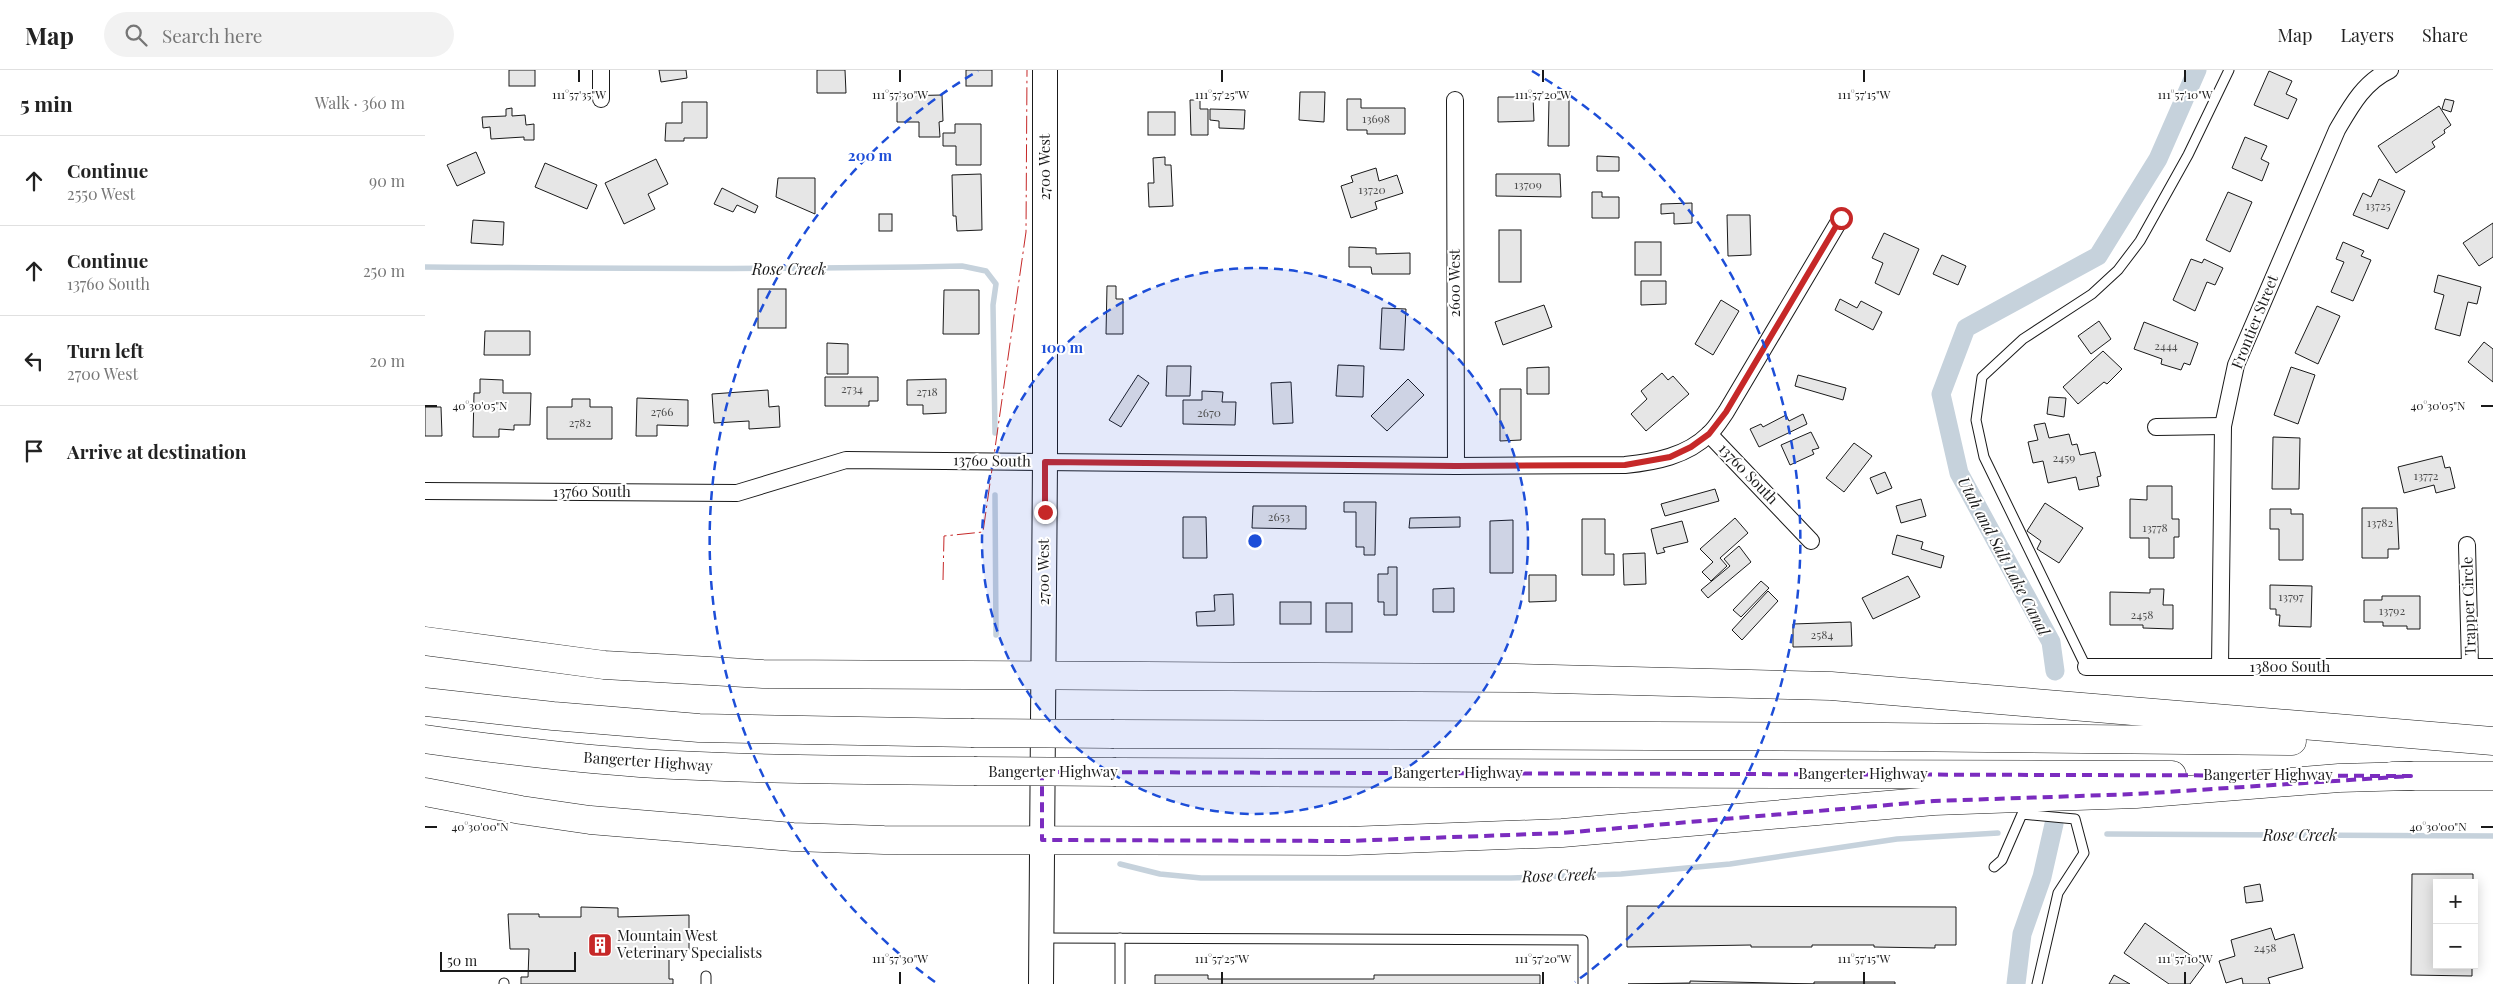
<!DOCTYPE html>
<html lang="en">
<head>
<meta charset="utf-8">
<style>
	:root { --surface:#fff; --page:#f2f2f2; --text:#222; --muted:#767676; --line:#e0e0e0 }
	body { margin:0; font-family:"Playfair Display",serif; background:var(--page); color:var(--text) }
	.controls { position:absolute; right:15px; bottom:15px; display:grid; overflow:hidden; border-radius:0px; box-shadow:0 2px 12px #0003 }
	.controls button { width:45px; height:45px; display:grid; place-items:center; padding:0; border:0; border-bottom:1px solid var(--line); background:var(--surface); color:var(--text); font:25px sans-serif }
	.scale { position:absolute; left:15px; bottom:12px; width:136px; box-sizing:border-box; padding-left:5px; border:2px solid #1a1a1a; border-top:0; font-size:14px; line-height:18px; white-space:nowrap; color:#1a1a1a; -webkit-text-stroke:4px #fff; paint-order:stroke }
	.stop { position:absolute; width:15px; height:15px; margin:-11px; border:4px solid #c62828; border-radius:50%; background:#fff }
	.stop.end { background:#c62828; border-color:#fff; box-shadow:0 1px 5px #0008 }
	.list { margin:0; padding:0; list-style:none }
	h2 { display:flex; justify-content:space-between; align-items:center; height:65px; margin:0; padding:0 20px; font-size:21px }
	h2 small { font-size:16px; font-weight:400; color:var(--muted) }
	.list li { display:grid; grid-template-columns:32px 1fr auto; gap:15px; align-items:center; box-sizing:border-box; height:90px; padding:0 20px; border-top:1px solid var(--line) }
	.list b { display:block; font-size:19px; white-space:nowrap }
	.list p { margin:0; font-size:16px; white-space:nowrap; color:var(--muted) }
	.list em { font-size:16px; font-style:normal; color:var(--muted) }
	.icon { flex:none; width:28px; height:28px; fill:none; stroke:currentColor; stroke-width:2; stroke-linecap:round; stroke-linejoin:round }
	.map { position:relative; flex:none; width:2068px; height:914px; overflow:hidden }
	header { display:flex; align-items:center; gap:30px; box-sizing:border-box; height:70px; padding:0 25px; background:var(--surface); border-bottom:1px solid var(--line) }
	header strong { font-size:24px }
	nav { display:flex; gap:28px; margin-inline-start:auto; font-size:18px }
	.search { width:350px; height:45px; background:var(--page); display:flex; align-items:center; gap:12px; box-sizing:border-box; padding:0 18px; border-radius:28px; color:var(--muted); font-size:19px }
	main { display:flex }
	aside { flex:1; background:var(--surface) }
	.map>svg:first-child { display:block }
</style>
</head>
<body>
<header>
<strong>Map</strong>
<div class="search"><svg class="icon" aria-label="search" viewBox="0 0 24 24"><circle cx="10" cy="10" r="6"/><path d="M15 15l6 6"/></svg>Search here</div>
<nav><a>Map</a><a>Layers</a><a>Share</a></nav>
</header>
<main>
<aside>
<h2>5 min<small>Walk · 360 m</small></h2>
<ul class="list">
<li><svg class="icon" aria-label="ahead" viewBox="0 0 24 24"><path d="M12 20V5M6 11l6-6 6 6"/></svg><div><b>Continue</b><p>2550 West</p></div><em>90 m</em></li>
<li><svg class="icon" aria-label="ahead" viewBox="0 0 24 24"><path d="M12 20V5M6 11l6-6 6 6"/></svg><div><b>Continue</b><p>13760 South</p></div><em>250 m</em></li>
<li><svg class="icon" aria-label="left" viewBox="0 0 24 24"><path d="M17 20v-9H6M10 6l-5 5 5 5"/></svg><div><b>Turn left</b><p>2700 West</p></div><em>20 m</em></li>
<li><svg class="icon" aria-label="arrive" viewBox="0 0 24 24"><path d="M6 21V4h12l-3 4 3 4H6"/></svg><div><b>Arrive at destination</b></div></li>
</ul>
</aside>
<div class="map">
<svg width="2068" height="914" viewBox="0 0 2068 914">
	<rect width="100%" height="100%" fill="#fff"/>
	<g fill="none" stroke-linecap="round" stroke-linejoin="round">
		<g stroke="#c6d2dc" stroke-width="5.5">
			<path d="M0 197C179 198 358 200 537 196L561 201 571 214 568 235 570 363"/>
			<polyline points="570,425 571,565"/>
			<polyline points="1682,764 2068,766"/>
			<polyline points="695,794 735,804 776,808 1086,808 1196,804 1305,794 1472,769 1573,763"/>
		</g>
		<g stroke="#c6d2dc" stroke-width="19">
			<polyline points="1630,601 1626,572 1534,403 1516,324 1541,258 1673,186 1733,89 1772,0"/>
			<polyline points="1591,914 1597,864 1617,807 1629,754"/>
		</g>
	</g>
	<g fill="#e6e6e6" stroke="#1a1a1a">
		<rect x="84" y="0" width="26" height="16"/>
		<polygon points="234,0 261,0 262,8 236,12"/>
		<polygon points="392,0 420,0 421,23 392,23"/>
		<rect x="541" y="0" width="26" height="16"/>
		<polygon points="1844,1 1867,11 1861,24 1872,29 1863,49 1829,35"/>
		<polygon points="875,22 900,22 899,52 874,50"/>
		<polygon points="517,25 518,51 514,52 515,67 494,67 494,52 472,52 472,26"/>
		<polygon points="1073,27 1108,27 1109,51 1073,52"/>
		<polygon points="922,29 936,29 936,38 980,38 980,64 942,64 942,60 922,60"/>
		<polygon points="1124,29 1144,29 1144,76 1123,76"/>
		<polygon points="2020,29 2029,31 2026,42 2017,39"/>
		<polygon points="765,30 775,30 775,39 783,39 783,65 766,65"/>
		<polygon points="257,32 282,32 282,68 259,68 259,71 240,71 241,53 257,53"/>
		<polygon points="2014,36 2026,55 2019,60 2020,63 2007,72 2010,77 1971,103 1953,76"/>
		<polygon points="87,38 87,46 100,45 101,55 109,54 109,70 99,70 99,67 66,69 65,57 58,58 57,47 81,46 81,39"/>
		<polygon points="785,39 820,40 819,59 794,58 794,51 785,50"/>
		<rect x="723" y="42" width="27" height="23"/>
		<polygon points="530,54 556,54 556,95 531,95 531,76 518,76 518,63 530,63"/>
		<polygon points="1820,67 1842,76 1836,89 1844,93 1837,111 1807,98"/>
		<polygon points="51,82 60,103 32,116 22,95"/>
		<polygon points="1172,86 1194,87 1194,101 1172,101"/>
		<polygon points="740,87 740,95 746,95 748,136 724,137 723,113 729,113 728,88"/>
		<polygon points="231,89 243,114 223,124 230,139 199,154 180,113"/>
		<polygon points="120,93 172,115 162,139 110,117"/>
		<polygon points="951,98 954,111 972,105 978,123 950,132 952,139 926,148 916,116 928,112 926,106"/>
		<polygon points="556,104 557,160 532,161 531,146 528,146 527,105"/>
		<polygon points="1071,104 1135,104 1136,127 1071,126"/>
		<polygon points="353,108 390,108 390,144 351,127"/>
		<polygon points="1954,109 1980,121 1963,159 1928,145 1938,123 1946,127"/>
		<polygon points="297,118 333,136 330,143 312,135 308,142 289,134"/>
		<polygon points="1167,122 1177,122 1177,127 1194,127 1194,148 1167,148"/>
		<polygon points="1803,122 1827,132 1805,182 1781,170"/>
		<polygon points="1267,133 1267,153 1249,154 1249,143 1236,144 1236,134"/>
		<rect x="454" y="144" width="13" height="17"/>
		<polygon points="1302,145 1325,145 1326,185 1303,186"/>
		<polygon points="48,150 79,152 78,175 46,173"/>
		<polygon points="2068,153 2068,187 2054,196 2038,173"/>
		<rect x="1074" y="160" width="22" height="52"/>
		<polygon points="1459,163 1494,179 1474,225 1450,213 1458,193 1447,188"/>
		<rect x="1210" y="172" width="26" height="33"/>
		<polygon points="1918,172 1939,181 1936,186 1946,190 1928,231 1906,222 1919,192 1911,189"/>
		<polygon points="924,177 951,178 951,184 985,183 985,204 947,204 946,197 924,197"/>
		<polygon points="1517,185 1541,196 1533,215 1508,204"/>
		<polygon points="1766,189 1777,193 1779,189 1798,198 1790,215 1782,212 1770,241 1748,230"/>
		<polygon points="2013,205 2056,217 2052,234 2043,232 2035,266 2010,259 2019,225 2009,222"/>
		<polygon points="1216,211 1241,211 1241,234 1216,235"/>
		<polygon points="682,216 691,216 691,229 698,229 698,264 681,264"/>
		<rect x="333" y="219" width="28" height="39"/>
		<polygon points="519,220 554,220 554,264 518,264"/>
		<polygon points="1415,229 1432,238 1436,231 1457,242 1448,260 1410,240"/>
		<polygon points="1296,230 1314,241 1288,285 1270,274"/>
		<polygon points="1119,235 1127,257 1078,275 1070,252"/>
		<polygon points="1892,236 1915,246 1893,294 1870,283"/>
		<polygon points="957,238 981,239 979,280 955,279"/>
		<polygon points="1674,251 1686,269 1666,284 1653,266"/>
		<polygon points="1719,252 1773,273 1765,295 1759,293 1756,300 1736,294 1737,289 1709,279"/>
		<polygon points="60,261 105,261 105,285 59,285"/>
		<polygon points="2059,272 2068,279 2068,312 2043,292"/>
		<polygon points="402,273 423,274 423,304 402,304"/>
		<polygon points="1678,281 1697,299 1682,314 1679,312 1653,334 1638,317"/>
		<polygon points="913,295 939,296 938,327 911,326"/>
		<polygon points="742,296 766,296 765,326 741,326"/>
		<polygon points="1124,297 1124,324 1102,324 1102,298"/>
		<polygon points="1866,297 1890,305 1873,354 1849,345"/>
		<polygon points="1237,303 1243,310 1248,306 1264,324 1221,361 1206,344 1222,329 1216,321"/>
		<polygon points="713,305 724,313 696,357 684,350"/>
		<polygon points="1373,305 1421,318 1418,330 1370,316"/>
		<polygon points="400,307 453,307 453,331 444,331 444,336 400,336"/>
		<polygon points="55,309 78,310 78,323 106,323 105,355 89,355 89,360 74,359 74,367 48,367 49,323 55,323"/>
		<polygon points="521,309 521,343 498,344 498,335 482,335 482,310"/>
		<polygon points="983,309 999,325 962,361 946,346"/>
		<polygon points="866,312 868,353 848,354 846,313"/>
		<polygon points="1075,319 1096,319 1096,370 1075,371"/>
		<polygon points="343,320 344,337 354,336 355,357 324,359 324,351 289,353 287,324"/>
		<polygon points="777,321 798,322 797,332 811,332 810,355 758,354 758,330 777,330"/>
		<polygon points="1624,327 1641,328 1639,347 1622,344"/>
		<polygon points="212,328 263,330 263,356 232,355 232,366 211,366"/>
		<polygon points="147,329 165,329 165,337 187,337 187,369 122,369 122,337 147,337"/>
		<polygon points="0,337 16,337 17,366 0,366"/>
		<polygon points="1378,344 1382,354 1334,377 1325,359 1336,354 1338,357 1361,345 1364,351"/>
		<polygon points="1620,353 1624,368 1644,364 1647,375 1652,374 1655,385 1670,382 1676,406 1672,407 1674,416 1654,420 1651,407 1623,413 1618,391 1608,393 1603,372 1613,370 1609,355"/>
		<polygon points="1386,362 1394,378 1387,380 1389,384 1365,395 1356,375"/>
		<polygon points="1848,367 1875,368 1874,419 1847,419"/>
		<polygon points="1429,373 1447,386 1419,422 1401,408"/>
		<polygon points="2017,386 2020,398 2025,397 2030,418 2011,423 2009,415 1979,423 1973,397"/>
		<polygon points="1460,402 1467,418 1452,424 1445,408"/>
		<polygon points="1722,416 1747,416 1747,449 1754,449 1754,467 1749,467 1749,488 1724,488 1724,468 1705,468 1705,429 1722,430"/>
		<polygon points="1290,419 1294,431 1240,446 1236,434"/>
		<polygon points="1496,429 1501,446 1476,453 1471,436"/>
		<polygon points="919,432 951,432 950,485 939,485 939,477 931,477 931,442 919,442"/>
		<polygon points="1620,433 1658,458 1634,493 1612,479 1616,471 1602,461"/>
		<polygon points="828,436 881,436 881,459 827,458"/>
		<polygon points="1937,438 1972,438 1974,479 1963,479 1963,488 1937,488"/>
		<polygon points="1845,439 1866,439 1866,444 1878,444 1878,490 1854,490 1854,459 1845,459"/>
		<polygon points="758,447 781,447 782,488 758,488"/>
		<polygon points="1035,447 1035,457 984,458 985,448"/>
		<polygon points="1310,448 1323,463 1295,488 1302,496 1286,511 1277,502 1288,492 1275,479"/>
		<polygon points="1157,449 1180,449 1180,484 1189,484 1189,505 1157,505"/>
		<polygon points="1088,450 1088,503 1065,503 1065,451"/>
		<polygon points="1257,451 1263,472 1238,478 1240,482 1232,484 1226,459"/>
		<polygon points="1472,465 1498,472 1496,479 1519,486 1516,498 1467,484"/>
		<polygon points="1314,476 1326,492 1283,528 1276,520 1305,496 1299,489"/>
		<polygon points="1220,483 1221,514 1199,515 1198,484"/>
		<polygon points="963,497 972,497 972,545 959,545 959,532 953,532 953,504 963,504"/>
		<polygon points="1104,505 1131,505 1131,531 1104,532"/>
		<polygon points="1483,506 1495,527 1448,549 1437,528"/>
		<polygon points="1336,511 1344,518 1316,547 1308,540"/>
		<polygon points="1845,515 1887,516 1886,557 1854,556 1855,545 1851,545 1851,539 1845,539"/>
		<polygon points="1029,518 1029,542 1008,542 1008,519"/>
		<polygon points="1725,519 1739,519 1738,535 1748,535 1748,559 1718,558 1718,555 1685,555 1685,522 1725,523"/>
		<polygon points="1343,521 1353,531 1317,570 1307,560"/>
		<polygon points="808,524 809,555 772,556 771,542 790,541 789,525"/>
		<polygon points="1957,526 1995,526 1995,559 1982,559 1982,556 1958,556 1958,552 1939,552 1939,530 1957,530"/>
		<rect x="855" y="532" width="31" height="22"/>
		<rect x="901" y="533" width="26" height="29"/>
		<polygon points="1426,552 1427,576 1368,577 1368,554"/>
		<polygon points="1987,804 2048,804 2048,813 2012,813 2012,895 2047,895 2047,906 1986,905"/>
		<polygon points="1835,814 1838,831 1821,833 1819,817"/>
		<polygon points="1202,836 1531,837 1531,875 1510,875 1510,878 1449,877 1449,875 1387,875 1387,877 1326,877 1326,875 1202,877"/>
		<polygon points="156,837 193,838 193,847 264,845 264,880 244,880 244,909 248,909 248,914 96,914 96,907 103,907 104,879 85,879 83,844 114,844 114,847 156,847"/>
		<polygon points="1720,853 1779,895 1765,914 1744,914 1699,883"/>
		<polygon points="1846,858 1850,870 1869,864 1878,898 1843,908 1845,914 1818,914 1817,908 1801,913 1794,891 1810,886 1806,870"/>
		<polygon points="730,905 783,905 783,909 949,909 949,905 1115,905 1115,914 730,914"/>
		<polygon points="1689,905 1705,914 1684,914"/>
		<polygon points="1265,911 1389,914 1389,912 1470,912 1470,914 1203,914 1265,913"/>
	</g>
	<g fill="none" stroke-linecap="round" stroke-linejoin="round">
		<defs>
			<g id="lane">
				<polyline points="1661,597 1559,387 1551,350 1557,307 1598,269 1667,224 1693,200 1715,171 1763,85 1804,0"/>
				<polyline points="1569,797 1577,790 1597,744 1650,749 1659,783 1633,823 1612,914"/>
				<polyline points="617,868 1158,870 1158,914"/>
				<polyline points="695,868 695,914"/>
				<polyline points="79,913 79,914"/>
				<polyline points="281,914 281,906"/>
			</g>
			<g id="street">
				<polyline points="176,29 176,0"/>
				<polyline points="1030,30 1031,396"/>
				<polyline points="1731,357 1798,356"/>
				<polyline points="1284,364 1386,471"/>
				<path d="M0 421 312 423 421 390 1031 396 1200 395C1230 392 1262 386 1284 364 1291 358 1296 349 1301 342L1416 148"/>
				<polyline points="2042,475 2045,597"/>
				<polyline points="1661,597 2068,597"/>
				<path d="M1795 597 1798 356 1811 295 1912 60C1926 36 1939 12 1965 0"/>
			</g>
			<polyline id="secondary" points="616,914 620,392 620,0"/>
			<g id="highway">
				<polyline points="0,571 179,595 338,604 1091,608 1406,616 2068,671"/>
				<polyline points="0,632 128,646 274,658 546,663"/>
				<polyline points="689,664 1462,667 1867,671"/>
				<path d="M0 669C71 679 143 688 215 693 326 700 437 700 549 701"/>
				<polyline points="691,702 1747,705"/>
				<polyline points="1967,706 2068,706"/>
				<polyline points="0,722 96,740 165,750 368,767 459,770 923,771 1137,763 1509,731 1711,724 1914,708 1986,706"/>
			</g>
		</defs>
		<use href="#lane" stroke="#1a1a1a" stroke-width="11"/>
		<use href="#street" stroke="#1a1a1a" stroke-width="18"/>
		<use href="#secondary" stroke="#1a1a1a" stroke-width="26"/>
		<use href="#highway" stroke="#1a1a1a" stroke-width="29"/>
		<use href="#lane" stroke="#fff" stroke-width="9"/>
		<use href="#street" stroke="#fff" stroke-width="16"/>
		<use href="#secondary" stroke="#fff" stroke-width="24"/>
		<use href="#highway" stroke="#fff" stroke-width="28"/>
		<defs>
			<g id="highway-bridge">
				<polyline points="546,663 689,664"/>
				<polyline points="549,701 691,702"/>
			</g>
		</defs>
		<use href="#highway-bridge" stroke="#1a1a1a" stroke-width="29" stroke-linecap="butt"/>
		<use href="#highway-bridge" stroke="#fff" stroke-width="28"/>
		<polyline stroke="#c62828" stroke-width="1" stroke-dasharray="18 4 2.5 4" stroke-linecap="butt" points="518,510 519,466 558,462 601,162 602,0"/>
	</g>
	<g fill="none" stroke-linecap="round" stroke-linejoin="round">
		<polyline stroke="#c62828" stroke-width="6" points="620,442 620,392 1031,396 1200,395 1245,387 1266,377 1284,364 1301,342 1416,148"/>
	</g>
	<path fill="none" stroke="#7b2cbf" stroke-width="4" stroke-dasharray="10 6" stroke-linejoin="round" d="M617 702 1986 706 1711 724 1509 731 1137 763 923 771 617 770Z"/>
	<path fill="none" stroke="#1a1a1a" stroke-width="2" d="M154 0V12M475 0V12M797 0V12M1118 0V12M1439 0V12M1760 0V12M0 336H12M2056 336H2068M0 757H12M2056 757H2068M475 902V914M797 902V914M1118 902V914M1439 902V914M1760 902V914"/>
	<circle cx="830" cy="471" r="273" fill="#1d4ed8" fill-opacity=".12"/>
	<g fill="none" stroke="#1d4ed8" stroke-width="2.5" stroke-dasharray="9 6">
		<circle cx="830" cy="471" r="273"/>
		<path d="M510 912A545 545 0 0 1 553 1M1107 1A545 545 0 0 1 1150 912"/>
	</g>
	<defs>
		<symbol id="building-square" viewBox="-11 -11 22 22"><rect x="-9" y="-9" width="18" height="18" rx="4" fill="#c62828" stroke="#fff"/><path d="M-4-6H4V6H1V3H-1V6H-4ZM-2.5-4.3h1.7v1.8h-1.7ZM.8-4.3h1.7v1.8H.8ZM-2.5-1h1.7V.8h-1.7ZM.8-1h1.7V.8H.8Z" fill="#fff"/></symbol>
	</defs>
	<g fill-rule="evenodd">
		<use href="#building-square" x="161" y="861" width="28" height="28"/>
	</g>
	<g text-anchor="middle" stroke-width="4" stroke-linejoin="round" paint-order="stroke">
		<g font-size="12" fill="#4d4d4d">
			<text x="951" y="53">13698</text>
			<text x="1103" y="119">13709</text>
			<text x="947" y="124">13720</text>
			<text x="1953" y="140">13725</text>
			<text x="1741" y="280">2444</text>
			<text x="427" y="323">2734</text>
			<text x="502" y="326">2718</text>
			<text x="237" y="346">2766</text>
			<text x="784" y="347">2670</text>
			<text x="155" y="357">2782</text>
			<text x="1639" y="392">2459</text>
			<text x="2001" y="410">13772</text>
			<text x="854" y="451">2653</text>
			<text x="1955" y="457">13782</text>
			<text x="1730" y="462">13778</text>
			<text x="1866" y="531">13797</text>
			<text x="1967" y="545">13792</text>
			<text x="1717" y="549">2458</text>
			<text x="1397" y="569">2584</text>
			<text x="1840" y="882">2458</text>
		</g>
		<g font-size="15" fill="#1a1a1a" stroke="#fff">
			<text transform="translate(620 97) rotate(-90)" y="5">2700 West</text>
			<text transform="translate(1030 213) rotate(-90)" y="5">2600 West</text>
			<text transform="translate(1830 252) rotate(-68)" y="5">Frontier Street</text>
			<text transform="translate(567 391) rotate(1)" y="5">13760 South</text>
			<text transform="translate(1323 404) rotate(46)" y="5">13760 South</text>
			<text x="167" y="427">13760 South</text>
			<text transform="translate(619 502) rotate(-90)" y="5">2700 West</text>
			<text transform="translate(2044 536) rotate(-92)" y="5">Trapper Circle</text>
			<text x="1865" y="602">13800 South</text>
			<text transform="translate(223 692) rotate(4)" y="5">Bangerter Highway</text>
			<text x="628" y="707">Bangerter Highway</text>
			<text x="1033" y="708">Bangerter Highway</text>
			<text x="1438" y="709">Bangerter Highway</text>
			<text x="1843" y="710">Bangerter Highway</text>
		</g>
		<g font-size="15" fill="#1a1a1a" stroke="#fff" text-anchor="start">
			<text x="192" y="871">Mountain West<tspan x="192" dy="17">Veterinary Specialists</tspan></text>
		</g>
		<g font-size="16" font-style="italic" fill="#1a1a1a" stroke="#fff">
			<text x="364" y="205">Rose Creek</text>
			<text transform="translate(1579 486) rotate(62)" y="6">Utah and Salt Lake Canal</text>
			<text x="1875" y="771">Rose Creek</text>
			<text transform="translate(1134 805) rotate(-2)" y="6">Rose Creek</text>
		</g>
	</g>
	<g font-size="12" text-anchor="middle" fill="#1a1a1a" stroke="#fff" stroke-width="4" stroke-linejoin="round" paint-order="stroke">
		<text x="154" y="29">111°57'35"W</text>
		<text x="475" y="29">111°57'30"W</text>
		<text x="797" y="29">111°57'25"W</text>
		<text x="1118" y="29">111°57'20"W</text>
		<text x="1439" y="29">111°57'15"W</text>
		<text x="1760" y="29">111°57'10"W</text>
		<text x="55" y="340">40°30'05"N</text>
		<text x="2013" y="340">40°30'05"N</text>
		<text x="55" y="761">40°30'00"N</text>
		<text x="2013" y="761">40°30'00"N</text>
		<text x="475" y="893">111°57'30"W</text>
		<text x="797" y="893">111°57'25"W</text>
		<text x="1118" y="893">111°57'20"W</text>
		<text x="1439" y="893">111°57'15"W</text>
		<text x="1760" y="893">111°57'10"W</text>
	</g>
	<circle cx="830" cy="471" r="8" fill="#1d4ed8" stroke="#fff" stroke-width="2.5"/>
	<g font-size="15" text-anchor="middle" font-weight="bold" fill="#1d4ed8" stroke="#fff" stroke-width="4" stroke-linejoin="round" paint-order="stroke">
		<text x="445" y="91">200 m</text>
		<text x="637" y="283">100 m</text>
	</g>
</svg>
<div class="controls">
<button>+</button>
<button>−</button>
</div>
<div class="scale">50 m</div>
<div class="stop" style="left:1416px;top:148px"></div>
<div class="stop end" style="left:620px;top:442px"></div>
</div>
</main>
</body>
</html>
